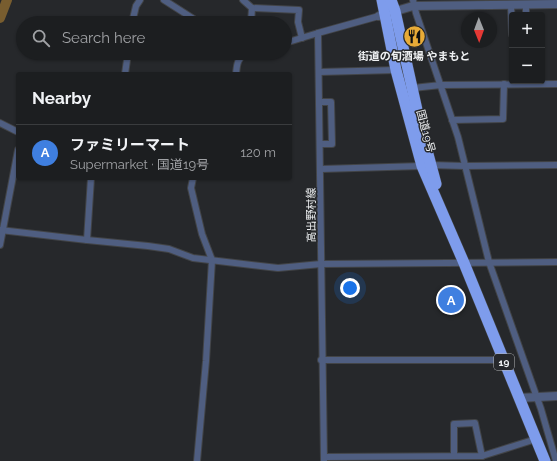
<!DOCTYPE html>
<html lang="en">
<head>
<meta charset="utf-8">
<style>
	:root { --surface:#1c1e20; --page:#292b2d; --text:#f1f3f6; --muted:#a0a2a5; --line:#3a3c3e; --accent:#0b8043 }
	body { margin:0; font-family:Raleway,"Noto Sans JP",sans-serif; background:var(--page); color:var(--text) }
	.controls { position:absolute; right:12px; top:12px; display:grid; overflow:hidden; border-radius:4px; box-shadow:0 1px 3px #0004 }
	.controls button { width:36px; height:36px; display:grid; place-items:center; padding:0; border:0; border-bottom:1px solid var(--line); background:var(--surface); color:var(--text); font:20px sans-serif }
	.compass { position:absolute; left:461px; top:12px; width:36px; height:36px; border-radius:50%; background:var(--surface); box-shadow:0 1px 3px #0004; rotate:179deg }
	.you { position:absolute; left:350px; top:288px; width:14px; height:14px; margin:-10px; border:3px solid #fff; border-radius:50%; background:#1a73e8; box-shadow:0 0 0 6px #1a73e833 }
	.badge { display:grid; place-items:center; width:26px; height:26px; border-radius:50%; background:var(--accent); color:#fff; font-size:13px; font-weight:700 }
	.pin { position:absolute; translate:-50% -50%; border:2px solid #fff; box-shadow:0 1px 4px #0006 }
	.list { margin:0; padding:0; list-style:none }
	h2 { display:flex; justify-content:space-between; align-items:center; height:52px; margin:0; padding:0 16px; font-size:17px }
	h2 small { font-size:13px; font-weight:400; color:var(--muted) }
	.list li { display:grid; grid-template-columns:26px 1fr auto; gap:12px; align-items:center; box-sizing:border-box; height:56px; padding:0 16px; border-top:1px solid var(--line) }
	.list b { display:block; font-size:15px; white-space:nowrap }
	.list p { margin:0; font-size:13px; white-space:nowrap; color:var(--muted) }
	.list em { font-size:13px; font-style:normal; color:var(--muted) }
	.icon { flex:none; width:22px; height:22px; fill:none; stroke:currentColor; stroke-width:2; stroke-linecap:round; stroke-linejoin:round }
	.map { position:relative; flex:none; width:557px; height:461px; overflow:hidden }
	.search { position:absolute; background:var(--surface); box-shadow:0 1px 3px #0004; left:16px; top:16px; width:276px; height:44px; display:flex; align-items:center; gap:10px; box-sizing:border-box; padding:0 14px; border-radius:22px; color:var(--muted); font-size:15px }
	.panel { position:absolute; background:var(--surface); box-shadow:0 1px 3px #0004; left:16px; top:72px; width:276px; height:108px; border-radius:4px }
	.map>svg:first-child { display:block }
</style>
</head>
<body>
<div class="map">
<svg width="557" height="461" viewBox="0 0 557 461">
	<rect width="100%" height="100%" fill="#26282b"/>
	<g fill="none" stroke-linecap="round" stroke-linejoin="round">
		<polyline stroke="#785d2f" stroke-width="10" points="0,18 7,0"/>
		<defs>
			<g id="minor">
				<polyline points="164,0 200,23"/>
				<polyline points="243,0 252,8 299,10 298,22 302,38"/>
				<polyline points="413,0 416,13 458,137 489,262 541,409 556,461"/>
				<polyline points="511,5 512,34"/>
				<polyline points="526,5 526,15"/>
				<polyline points="132,23 136,6 140,0"/>
				<polyline points="251,23 252,8"/>
				<polyline points="285,43 318,33"/>
				<polyline points="319,72 396,70"/>
				<polyline points="125,74 128,53"/>
				<path d="M236 74C237 64 237 59 246 53"/>
				<polyline points="413,88 441,85 557,84"/>
				<polyline points="319,102 331,102 332,144 320,144"/>
				<polyline points="452,120 503,119 504,84"/>
				<polyline points="0,123 18,132"/>
				<polyline points="430,165 465,166 557,165"/>
				<polyline points="321,169 422,166"/>
				<polyline points="193,178 191,188 202,234 212,260 206,361 197,461"/>
				<polyline points="0,230 87,240 148,246 169,249 193,258 278,268 321,264 557,262"/>
				<polyline points="87,240 91,178"/>
				<polyline points="0,245 18,150"/>
				<polyline points="321,360 497,360 503,358"/>
				<polyline points="454,456 454,424 475,423 482,456"/>
				<polyline points="324,457 482,456 536,439"/>
				<polyline points="324,461 318,33 379,16"/>
			</g>
			<g id="tertiary">
				<polyline points="379,16 413,6 557,4"/>
				<polyline points="519,398 557,396"/>
			</g>
			<g id="trunk">
				<polyline points="382,0 396,70 422,166 464,263 545,461"/>
				<polyline points="391,0 395,11 421,128 436,184"/>
			</g>
		</defs>
		<use href="#minor" stroke="#424447" stroke-width="8"/>
		<use href="#tertiary" stroke="#424447" stroke-width="10"/>
		<use href="#trunk" stroke="#424447" stroke-width="12"/>
		<use href="#minor" stroke="#4f5e81" stroke-width="6"/>
		<use href="#tertiary" stroke="#4f5e81" stroke-width="8"/>
		<use href="#trunk" stroke="#7e9cec" stroke-width="11"/>
	</g>
	<defs>
		<symbol id="restaurant-disc" viewBox="-11 -11 22 22"><circle r="9.5" fill="#e8ab37" stroke="#26282b"/><path d="M-5-6h1v4h1v-4h1v4h1v-4h1v5L-1.5 .5V6h-2V.5L-5-1ZM5-6V6H3V1.5H1.5Q1.5-4 5-6Z" fill="#111"/></symbol>
	</defs>
	<g fill-rule="evenodd">
		<use href="#restaurant-disc" x="402" y="24" width="25" height="25"/>
	</g>
	<g text-anchor="middle" stroke-width="3" stroke-linejoin="round" paint-order="stroke">
		<rect fill="#26282b" stroke="#b3b5b7" stroke-width="1" x="494" y="354" width="20" height="16" rx="3"/>
		<g font-size="10" font-weight="bold" fill="#eff1f3">
			<text x="504" y="366">19</text>
		</g>
		<g font-size="11" font-weight="bold" fill="#eff1f3" stroke="#26282b">
			<text x="414" y="60">街道の旬酒場 やまもと</text>
		</g>
		<g font-size="11" fill="#eff1f3" stroke="#26282b">
			<text transform="translate(426 131) rotate(75)" y="4">国道19号</text>
			<text transform="translate(311 215) rotate(-90)" y="4">高出野村線</text>
		</g>
	</g>
</svg>
<div class="controls">
<button>+</button>
<button>−</button>
</div>
<svg class="compass" viewBox="-18 -18 36 36"><path d="M0-13l5 13h-10z" fill="#e53935"/><path d="M0 13l5-13h-10z" fill="#a0a2a5"/></svg>
<div class="you"></div>
<div class="pin badge" style="left:451px;top:300px;background:#3f7fe0">A</div>
<div class="search"><svg class="icon" aria-label="search" viewBox="0 0 24 24"><circle cx="10" cy="10" r="6"/><path d="M15 15l6 6"/></svg>Search here</div>
<section class="panel">
<h2>Nearby<small></small></h2>
<ul class="list">
<li><span class="badge" style="background:#3f7fe0">A</span><div><b>ファミリーマート</b><p>Supermarket · 国道19号</p></div><em>120 m</em></li>
</ul>
</section>
</div>
</body>
</html>
